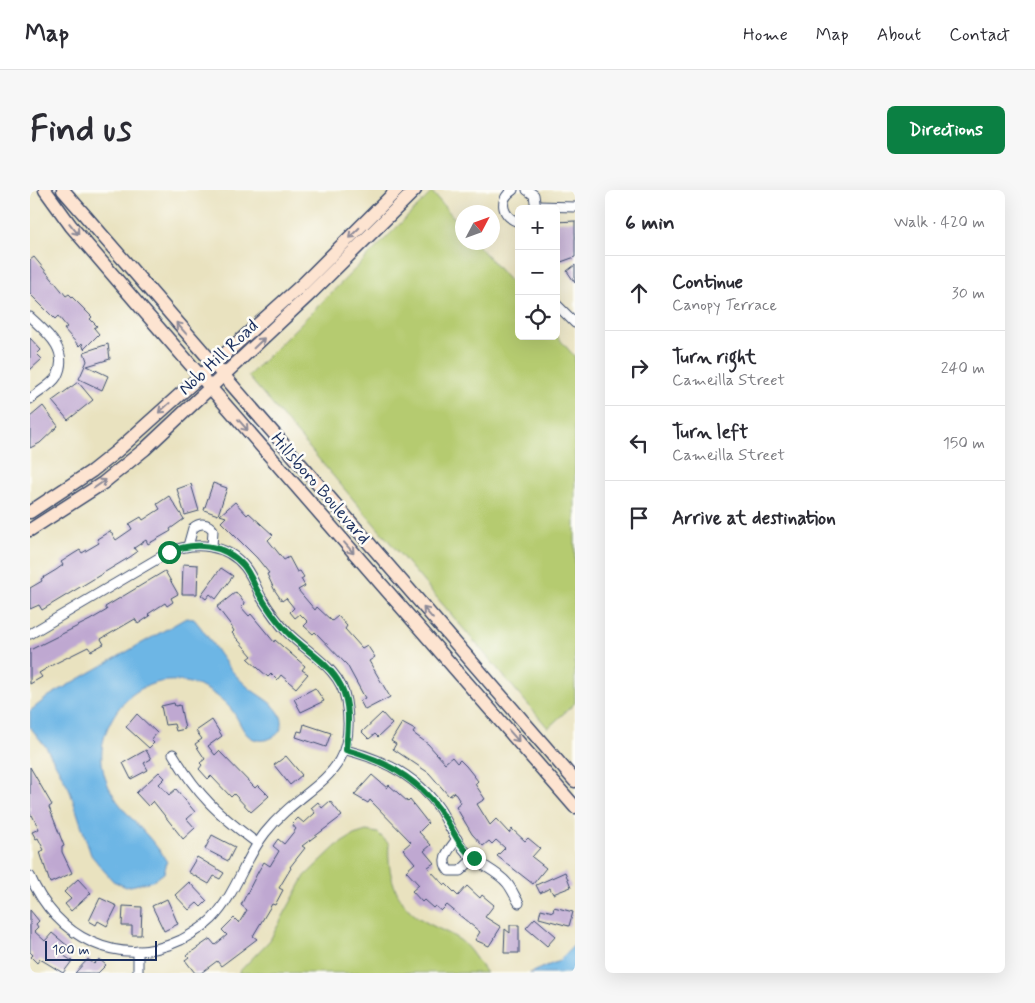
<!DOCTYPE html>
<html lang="en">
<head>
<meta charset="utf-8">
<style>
	:root { --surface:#fff; --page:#f7f7f7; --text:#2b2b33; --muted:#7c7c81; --line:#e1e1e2; --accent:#0b8043 }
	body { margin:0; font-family:Mynerve,sans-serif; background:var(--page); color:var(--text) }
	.controls { position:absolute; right:15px; top:15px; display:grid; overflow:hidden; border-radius:8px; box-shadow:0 5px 20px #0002 }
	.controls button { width:45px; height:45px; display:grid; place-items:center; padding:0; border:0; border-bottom:1px solid var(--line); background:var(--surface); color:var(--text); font:25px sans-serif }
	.compass { position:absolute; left:425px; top:15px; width:45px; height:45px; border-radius:50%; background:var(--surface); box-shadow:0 5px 20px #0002; rotate:49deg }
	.scale { position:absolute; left:15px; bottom:12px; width:112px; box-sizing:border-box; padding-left:5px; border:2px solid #1b2f5e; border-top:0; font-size:14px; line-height:18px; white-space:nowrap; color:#1b2f5e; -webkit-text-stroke:4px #fdfcf7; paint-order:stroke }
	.stop { position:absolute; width:15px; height:15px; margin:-11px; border:4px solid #0b8043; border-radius:50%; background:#fff }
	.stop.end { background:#0b8043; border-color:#fff; box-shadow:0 1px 5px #0008 }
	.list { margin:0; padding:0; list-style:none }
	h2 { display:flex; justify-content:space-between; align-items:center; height:65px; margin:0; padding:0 20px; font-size:21px }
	h2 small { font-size:16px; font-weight:400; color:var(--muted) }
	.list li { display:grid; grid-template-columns:32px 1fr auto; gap:15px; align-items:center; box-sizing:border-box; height:75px; padding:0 20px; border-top:1px solid var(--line) }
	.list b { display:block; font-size:19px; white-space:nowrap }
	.list p { margin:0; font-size:16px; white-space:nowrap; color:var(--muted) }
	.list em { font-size:16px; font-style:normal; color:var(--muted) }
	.icon { flex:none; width:28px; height:28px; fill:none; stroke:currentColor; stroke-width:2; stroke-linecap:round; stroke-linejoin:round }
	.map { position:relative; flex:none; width:545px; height:783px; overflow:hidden; border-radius:8px }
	header { display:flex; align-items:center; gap:30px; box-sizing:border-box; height:70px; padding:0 25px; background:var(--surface); border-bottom:1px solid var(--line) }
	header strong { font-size:24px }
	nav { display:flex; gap:28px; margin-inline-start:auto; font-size:18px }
	.intro { display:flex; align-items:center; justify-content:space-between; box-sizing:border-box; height:120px; padding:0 30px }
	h1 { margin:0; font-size:35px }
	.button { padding:12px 22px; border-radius:8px; background:var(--accent); color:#fff; font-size:18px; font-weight:700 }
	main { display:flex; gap:30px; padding:0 30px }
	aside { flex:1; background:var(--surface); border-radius:8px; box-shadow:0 5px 20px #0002 }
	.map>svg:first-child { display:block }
</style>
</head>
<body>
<header>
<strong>Map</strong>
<nav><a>Home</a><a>Map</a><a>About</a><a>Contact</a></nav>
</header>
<div class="intro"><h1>Find us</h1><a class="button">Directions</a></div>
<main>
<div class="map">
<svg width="545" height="783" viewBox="0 0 545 783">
	<rect width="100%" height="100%" fill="#fdfcf7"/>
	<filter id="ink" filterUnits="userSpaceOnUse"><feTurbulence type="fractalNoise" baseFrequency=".02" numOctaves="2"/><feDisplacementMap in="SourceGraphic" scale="10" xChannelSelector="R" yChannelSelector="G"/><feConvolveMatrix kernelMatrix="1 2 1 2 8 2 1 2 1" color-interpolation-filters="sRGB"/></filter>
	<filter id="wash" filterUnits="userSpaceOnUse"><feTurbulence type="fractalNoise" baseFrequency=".0096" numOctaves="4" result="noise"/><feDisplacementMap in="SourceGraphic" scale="20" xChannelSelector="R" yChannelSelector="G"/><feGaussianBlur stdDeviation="1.12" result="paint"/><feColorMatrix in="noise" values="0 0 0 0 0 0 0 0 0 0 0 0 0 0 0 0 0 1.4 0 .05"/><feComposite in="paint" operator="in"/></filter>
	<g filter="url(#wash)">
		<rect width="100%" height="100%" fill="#e9e2bf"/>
		<g fill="#b5cb70" stroke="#687d67">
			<polygon points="402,2 432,37 432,52 446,53 489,102 489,146 526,145 545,167 545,513 518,538 218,186"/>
			<path d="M336 641 348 643 359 654C357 682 365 712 389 728 402 737 417 741 430 750 440 758 448 772 456 783H208L240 750 275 686 306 656 324 645Z"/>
		</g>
		<g fill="#6db6e5" stroke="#4472a2">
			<path d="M156 428 164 429C183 451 195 478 218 497 228 506 246 513 251 527 254 534 251 542 245 546 237 551 228 552 220 547 212 542 208 527 201 519 166 479 108 481 82 529 69 552 68 577 81 601 95 627 122 645 137 672L134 683 123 691 96 697 83 691 70 676 61 665 39 598 16 557 0 537V521L19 506Z"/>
			<polygon points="545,754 545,783 499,783 529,771"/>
		</g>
		<g id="blocks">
			<g fill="#bfa8d1">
				<polygon points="545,31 545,67 531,72 526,57 526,32"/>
				<polygon points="4,67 36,106 39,104 62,127 60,129 67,136 64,138 69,144 54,159 52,153 49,156 34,139 37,137 28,126 25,129 0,104 0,70"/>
				<polygon points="545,75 545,93 537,81"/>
				<polygon points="0,148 11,160 7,164 12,169 0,180"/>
				<polygon points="78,154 80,169 57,176 78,186 72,200 49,189 57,171 54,162"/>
				<polygon points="48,192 63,210 38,230 22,211"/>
				<polygon points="13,216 28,236 10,253 0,258 0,227"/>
				<polygon points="183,293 197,298 188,325 174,320"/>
				<polygon points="161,294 169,321 155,325 147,299"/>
				<polygon points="139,306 154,329 140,339 141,341 118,354 116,350 104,358 107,362 100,367 12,420 9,415 0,419 0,398 12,391 11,389 26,380 33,375 31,372 45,363 50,360 52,363 69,353 67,349 80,341 86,350 102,339 99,334 111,327 113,330 130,319 127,314"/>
				<polygon points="205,312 217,325 219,323 243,345 238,350 254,370 259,367 267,382 270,381 274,387 271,389 275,396 268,400 285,420 287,417 302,431 308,426 317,436 315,439 332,458 337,455 345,467 339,471 360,507 335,520 330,511 335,508 317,475 285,442 283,444 274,436 278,432 270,424 265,428 260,422 264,418 256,408 252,411 244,399 237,384 239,383 227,368 191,332 196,327 190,325"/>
				<polygon points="153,374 168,375 167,404 152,404"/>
				<polygon points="191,378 203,386 186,409 180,404 176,409 171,405"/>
				<polygon points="135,381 148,404 141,408 143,412 137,416 135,413 118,424 120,426 108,434 105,429 71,449 74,454 61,461 58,457 24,474 9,483 12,487 0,494 0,460 60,430 77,420 75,417"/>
				<polygon points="206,402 215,414 211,417 219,426 221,424 244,452 245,450 275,476 272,480 278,484 266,498 251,485 247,490 241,484 238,487 218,469 222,466 202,443 204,441 200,434 187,417"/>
				<polygon points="285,498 294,511 271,522 264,509"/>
				<polygon points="144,513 145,516 150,515 155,539 146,541 144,534 135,535 131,516"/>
				<polygon points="352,523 362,534 348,547 345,544 339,549 332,542"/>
				<polygon points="107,524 127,543 121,550 124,553 119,558 96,537"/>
				<polygon points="182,530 192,546 178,556 185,565 189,561 225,598 228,595 239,606 221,622 204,604 201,607 181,586 178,589 169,579 172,575 170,573 175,569 165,554 172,549 166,541"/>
				<polygon points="372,533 385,540 383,543 398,554 415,573 422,567 427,573 430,570 436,576 448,591 445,594 455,609 447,614 460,635 466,629 479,643 482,639 495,651 498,648 510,658 502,667 516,678 503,694 467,666 475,658 466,650 462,654 459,651 453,656 442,644 426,617 431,613 424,602 419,606 399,583 363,559 366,554 361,551"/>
				<polygon points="274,534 301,543 296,557 266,547 268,541 272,542"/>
				<polygon points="116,560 121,569 114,573 118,580 101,589 93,573"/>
				<polygon points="256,566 272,585 260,595 244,575"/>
				<polygon points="0,577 22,615 19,617 34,656 32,657 32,662 42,683 20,693 10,662 14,660 8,648 6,649 2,642 9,639 2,625 0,626"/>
				<polygon points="129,582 135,588 129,594 139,605 146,599 165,622 157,629 165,638 153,649 123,611 118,616 106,603"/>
				<polygon points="342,585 357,598 359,595 378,612 380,610 398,633 389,642 401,655 394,661 404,673 398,677 400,680 414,695 416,694 428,706 437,696 450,708 452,705 464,715 455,727 471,737 459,756 445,750 450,742 417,715 411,721 405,716 403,718 394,710 392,712 382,701 389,695 376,681 385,673 373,659 381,652 340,610 338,613 324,605"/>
				<polygon points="300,611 312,626 272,656 275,658 260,677 261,678 249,698 253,700 245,715 242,714 223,746 227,749 191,776 187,771 171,783 165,783 155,770 159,767 157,765 180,749 185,755 197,745 192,740 204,728 209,733 217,720 211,715 229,680 234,672 240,676 249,661 243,656 248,649 254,654 266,639 262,634 268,628 274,633 285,623 281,618 288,612 292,618"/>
				<polygon points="182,645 205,657 198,671 175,659"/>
				<polygon points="167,667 194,683 190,689 184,686 179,694 158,682"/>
				<polygon points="535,682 541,697 523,704 520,698 510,703 506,695"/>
				<polygon points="48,689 61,703 41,721 35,714 41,709 34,702"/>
				<polygon points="159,692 177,711 171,717 167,713 159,720 145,705"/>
				<polygon points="70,708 87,716 77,736 68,731 66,735 59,731"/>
				<polygon points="137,709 148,734 134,741 122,716"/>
				<polygon points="93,716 112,717 111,745 102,745 102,736 92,736"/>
				<polygon points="524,717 543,722 539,736 509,728 511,719 523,722"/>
				<polygon points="0,720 9,731 6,734 8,737 4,741 15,751 22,743 39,757 33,765 42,771 33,783 10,769 7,773 1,767 3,765 0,762"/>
				<polygon points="505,728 526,746 517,756 496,738"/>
				<polygon points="480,735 489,735 489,763 474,763 475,739 480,743"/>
				<polygon points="58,769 64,774 69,769 76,775 68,783 45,783"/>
			</g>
		</g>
	</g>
	<g filter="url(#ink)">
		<use href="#blocks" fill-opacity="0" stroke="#3a4a6d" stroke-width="1"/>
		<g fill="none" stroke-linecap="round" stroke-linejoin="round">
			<defs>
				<g id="street">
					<path d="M483 0C467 10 473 28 489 32"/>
					<polyline points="497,0 504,5 506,19"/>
					<polyline points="507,16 545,17"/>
					<polyline points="526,114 545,133"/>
					<path d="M0 127C16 142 40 160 27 186 22 195 8 202 0 209"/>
					<path d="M158 356 163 338C170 332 178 333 183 340L182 357"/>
					<path d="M0 444 139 362C165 351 197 354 215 377 222 386 226 397 231 407 239 420 248 433 258 443 279 464 311 479 316 511 330 590 275 592 235 643 214 670 206 704 182 729 173 738 162 744 151 750 88 780 26 747 0 686"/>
					<path d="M316 560C352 569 387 586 409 618 418 632 425 651 437 663 449 675 467 681 477 693 482 699 485 707 489 713"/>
					<path d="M143 564C168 606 188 624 227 653"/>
					<path d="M427 649C419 660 409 669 419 681H430L444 668"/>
					<polyline points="108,761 108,783"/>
				</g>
				<g id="secondary">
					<polyline points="15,0 41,36 113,120 545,617"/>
					<polyline points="33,0 545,591"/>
					<polyline points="0,322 62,281 87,261 274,93 367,0"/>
					<polyline points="0,340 73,293 115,259 282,102 385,0"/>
				</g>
			</defs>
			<use href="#street" stroke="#3a4a6d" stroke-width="11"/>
			<use href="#secondary" stroke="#3a4a6d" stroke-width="15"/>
			<use href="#street" stroke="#fff" stroke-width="9"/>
			<use href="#secondary" stroke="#fde4d1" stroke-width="12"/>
		</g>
		<defs><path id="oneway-shaft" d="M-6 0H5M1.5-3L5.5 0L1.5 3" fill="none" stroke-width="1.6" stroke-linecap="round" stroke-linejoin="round" transform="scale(1.25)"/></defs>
		<g stroke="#8c8a98">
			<use href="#oneway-shaft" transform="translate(44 39) rotate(51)"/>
			<use href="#oneway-shaft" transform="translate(324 43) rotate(135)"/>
			<use href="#oneway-shaft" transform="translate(151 138) rotate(-131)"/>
			<use href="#oneway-shaft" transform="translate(229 153) rotate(-44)"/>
			<use href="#oneway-shaft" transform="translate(134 218) rotate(138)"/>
			<use href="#oneway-shaft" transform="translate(213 235) rotate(49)"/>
			<use href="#oneway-shaft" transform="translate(70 294) rotate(-35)"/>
			<use href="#oneway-shaft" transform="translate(319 358) rotate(49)"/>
			<use href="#oneway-shaft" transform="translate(398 423) rotate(-131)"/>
			<use href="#oneway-shaft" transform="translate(484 546) rotate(49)"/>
		</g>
	</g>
	<g fill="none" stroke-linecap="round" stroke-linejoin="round" filter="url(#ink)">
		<path stroke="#0b8043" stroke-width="6" d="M139 362C164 351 194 354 213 375 220 383 223 393 228 402 236 416 246 430 257 442 275 461 299 472 311 496 321 516 318 538 316 560 358 571 392 591 415 628 424 642 430 658 444 668"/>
	</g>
	<g text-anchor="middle" stroke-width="5" stroke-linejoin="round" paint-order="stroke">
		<g font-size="18" fill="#1b2f5e" stroke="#fdfcf7">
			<text transform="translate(188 167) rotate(-43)" y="6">Nob Hill Road</text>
			<text transform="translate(291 298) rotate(49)" y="6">Hillsboro Boulevard</text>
		</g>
	</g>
</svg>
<div class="controls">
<button>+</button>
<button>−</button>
<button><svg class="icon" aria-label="locate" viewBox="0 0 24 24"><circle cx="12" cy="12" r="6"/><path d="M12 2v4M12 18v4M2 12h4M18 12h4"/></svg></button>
</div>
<svg class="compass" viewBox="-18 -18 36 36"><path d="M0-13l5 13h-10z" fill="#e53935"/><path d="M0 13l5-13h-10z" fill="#7c7c81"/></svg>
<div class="scale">100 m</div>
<div class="stop" style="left:139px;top:362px"></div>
<div class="stop end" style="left:444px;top:668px"></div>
</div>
<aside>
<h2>6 min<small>Walk · 420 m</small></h2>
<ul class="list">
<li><svg class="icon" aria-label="ahead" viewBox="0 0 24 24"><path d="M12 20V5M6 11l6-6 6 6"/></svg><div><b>Continue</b><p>Canopy Terrace</p></div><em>30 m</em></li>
<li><svg class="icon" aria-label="right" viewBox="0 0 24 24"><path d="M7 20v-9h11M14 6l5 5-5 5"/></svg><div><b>Turn right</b><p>Cameilla Street</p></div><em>240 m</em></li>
<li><svg class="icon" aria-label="left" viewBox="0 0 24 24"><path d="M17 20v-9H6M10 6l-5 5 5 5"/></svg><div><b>Turn left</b><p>Cameilla Street</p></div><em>150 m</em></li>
<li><svg class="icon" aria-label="arrive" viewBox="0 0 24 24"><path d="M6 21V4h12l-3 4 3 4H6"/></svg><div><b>Arrive at destination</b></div></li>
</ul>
</aside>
</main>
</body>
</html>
